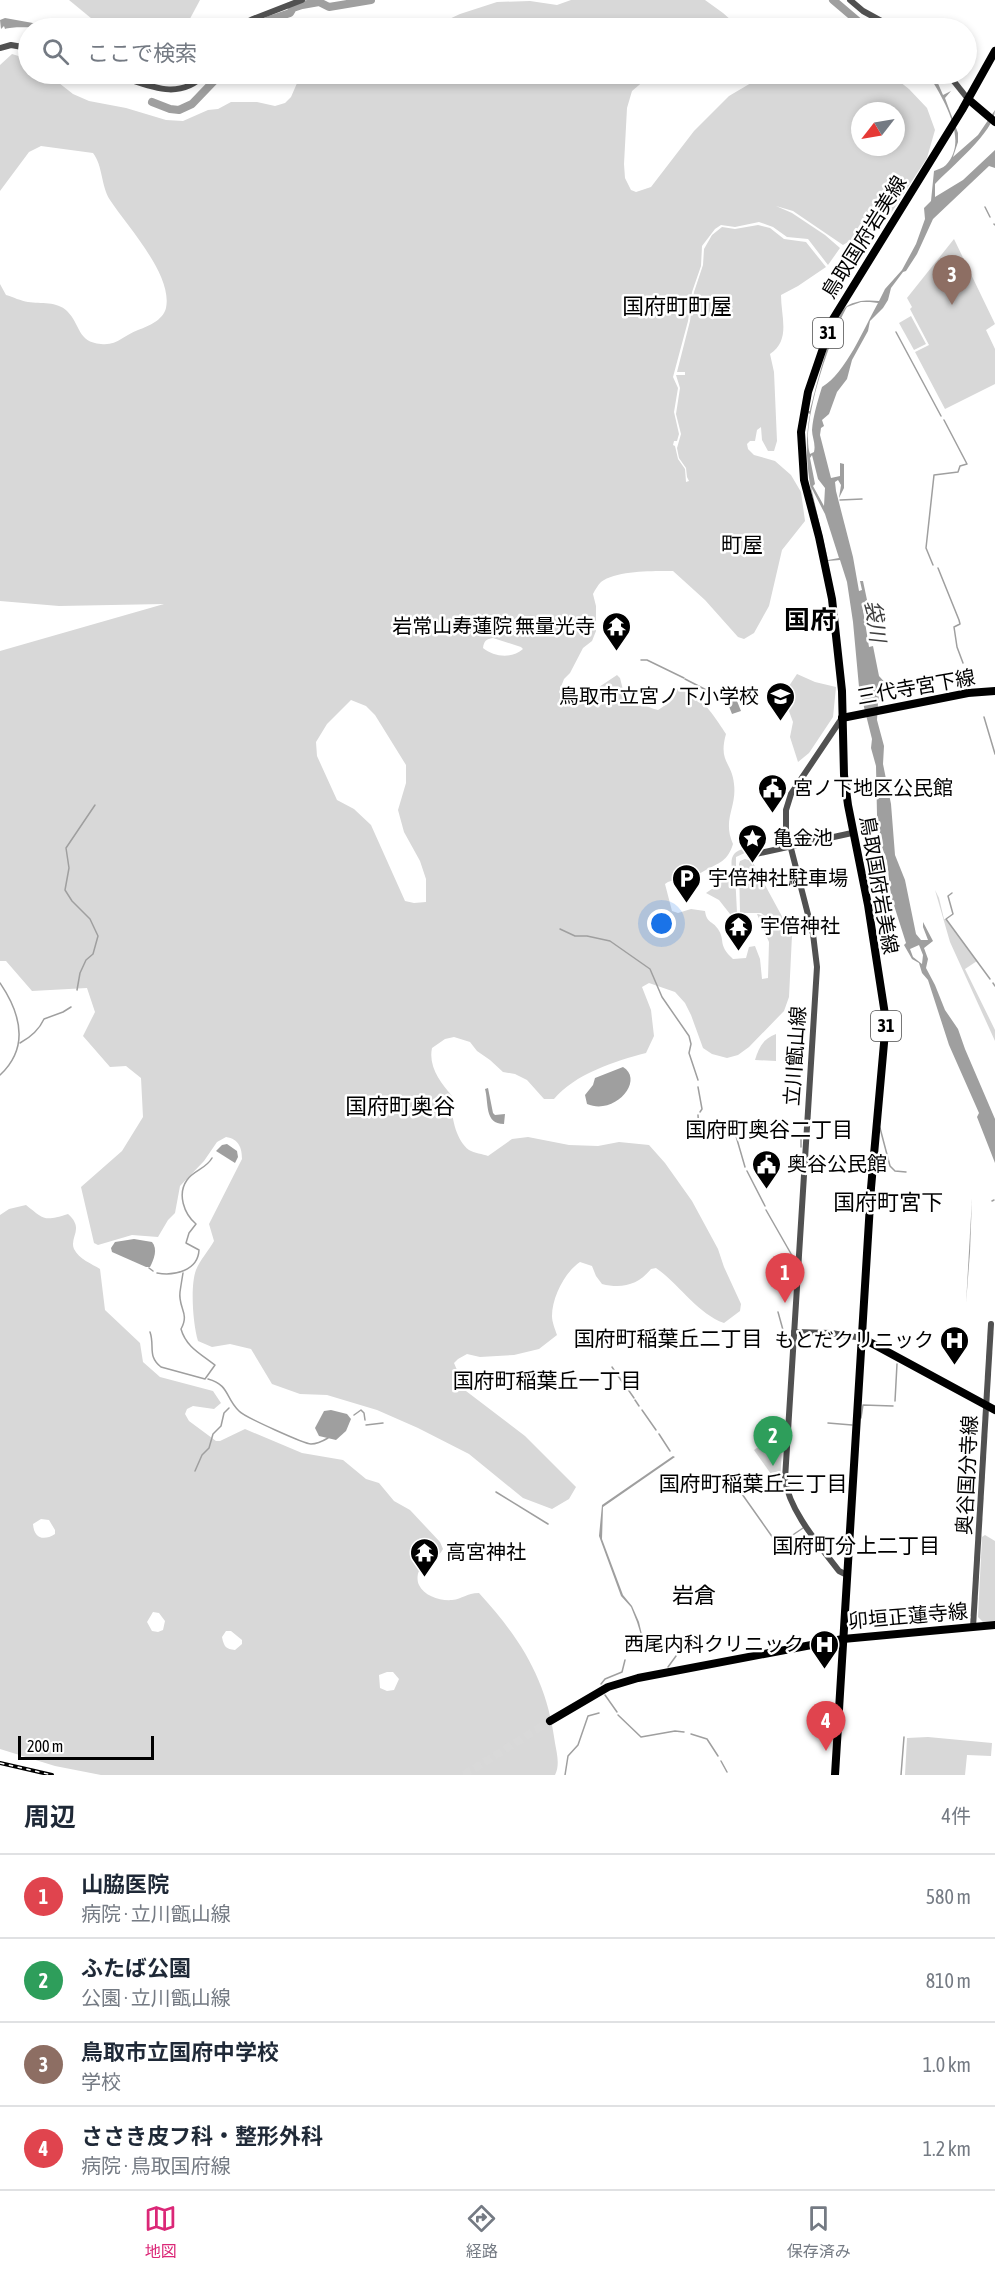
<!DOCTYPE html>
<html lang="ja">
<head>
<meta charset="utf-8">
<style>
	:root { --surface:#fff; --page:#f2f2f3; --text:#1f2937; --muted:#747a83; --line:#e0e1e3; --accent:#db2777 }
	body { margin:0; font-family:"Asap Condensed","Noto Sans JP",sans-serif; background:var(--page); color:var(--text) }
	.compass { position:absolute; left:851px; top:102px; width:54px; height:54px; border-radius:50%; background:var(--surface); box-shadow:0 3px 9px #0003; rotate:239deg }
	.scale { position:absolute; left:18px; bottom:15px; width:136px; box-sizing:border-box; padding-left:6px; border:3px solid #000; border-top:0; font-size:16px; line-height:21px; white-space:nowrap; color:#000; -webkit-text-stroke:4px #fff; paint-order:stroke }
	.you { position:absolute; left:662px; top:924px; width:21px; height:21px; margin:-15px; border:4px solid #fff; border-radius:50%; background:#1a73e8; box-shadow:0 0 0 9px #1a73e833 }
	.badge { display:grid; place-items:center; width:39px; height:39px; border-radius:50%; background:var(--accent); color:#fff; font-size:20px; font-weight:700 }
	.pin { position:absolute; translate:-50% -50px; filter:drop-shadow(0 2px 3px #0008) }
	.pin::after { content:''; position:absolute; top:32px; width:21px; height:18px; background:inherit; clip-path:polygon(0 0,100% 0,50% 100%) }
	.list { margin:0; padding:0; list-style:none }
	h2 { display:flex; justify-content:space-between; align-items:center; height:78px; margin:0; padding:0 24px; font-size:26px }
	h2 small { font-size:20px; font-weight:400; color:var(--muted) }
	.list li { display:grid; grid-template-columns:39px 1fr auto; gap:18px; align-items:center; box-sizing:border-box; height:84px; padding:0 24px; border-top:2px solid var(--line) }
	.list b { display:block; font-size:22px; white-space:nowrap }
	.list p { margin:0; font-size:20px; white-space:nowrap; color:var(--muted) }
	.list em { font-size:20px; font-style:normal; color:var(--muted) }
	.icon { flex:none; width:33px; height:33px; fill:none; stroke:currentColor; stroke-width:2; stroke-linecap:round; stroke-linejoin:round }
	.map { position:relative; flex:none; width:995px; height:1775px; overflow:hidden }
	.search { position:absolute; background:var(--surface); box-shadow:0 3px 9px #0003; left:18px; right:18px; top:18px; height:66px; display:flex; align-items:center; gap:15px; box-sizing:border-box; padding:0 21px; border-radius:33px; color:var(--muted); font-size:22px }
	.sheet { height:414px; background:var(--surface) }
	nav { display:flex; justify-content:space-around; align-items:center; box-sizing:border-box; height:84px; border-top:2px solid var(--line); background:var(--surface); font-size:16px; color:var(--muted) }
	nav a { display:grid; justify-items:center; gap:3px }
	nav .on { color:var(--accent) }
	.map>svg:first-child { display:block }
</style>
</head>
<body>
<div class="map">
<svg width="995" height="1775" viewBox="0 0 995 1775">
	<rect width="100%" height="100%" fill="#fff"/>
	<g fill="#d8d8d8" fill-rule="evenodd">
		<polygon points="69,0 200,0 185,28 103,28"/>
		<polygon points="571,0 705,0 723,13 740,28 430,28 460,14 497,2 530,1 557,5"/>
		<path d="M12 54 28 59V74H54L59 83 73 94 89 101 126 108 166 120 183 121 208 110 218 109 231 102H257L275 106 285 103 291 97 301 74H652L632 91 627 108 624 164 625 178 631 190 636 192 651 187 694 131 729 96 751 83 760 80 799 82 875 74 895 78 909 89 927 108 935 130 927 158 880 230 864 232 843 245 793 211 776 206 792 213 825 235 840 248 828 265 808 239 787 237 773 227 759 222 735 227 721 225 715 229 702 246 701 266 692 292 688 321 673 377 678 388 674 412 679 434 677 441H674L673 445 675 446 678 459 685 469 686 482 689 481 687 477 686 468 679 458 677 448 681 434 676 414 680 388 676 375H685V372H677L690 321 694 292 703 265 704 249 712 235 722 227 735 229 758 225 770 228 784 239 806 242 826 267 798 286 781 295C781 317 791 340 770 354L774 372 777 441 774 451H768L762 440 761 427 757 430 755 441H750L747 444 748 449 754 455 775 461 791 475 801 492 805 521 782 550 769 606 754 633 744 639 738 637 705 600 673 571C654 571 617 570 601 582 598 585 595 590 593 594L596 606V631L592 641 583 648 570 673 564 679 559 692C564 702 573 705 584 703L599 687 617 675 620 678 624 694C636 699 645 707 658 710L667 704 672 689C676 689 684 688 687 690 700 694 719 723 726 734 718 762 732 762 734 784 737 808 722 819 733 844 728 861 719 863 704 871 700 873 696 877 692 879 683 883 674 877 665 884L672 911 678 913 691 909 705 911C707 924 712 920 718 929 726 941 717 944 733 959L746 958 749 947 755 946 760 959 762 979 768 978 769 942 757 914C771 916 777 932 792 935L789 997 784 1011 749 1047 738 1055 727 1058 712 1054 703 1048 691 1015 685 1003 675 992 649 983 642 987 651 1010 654 1036 646 1053C615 1061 575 1074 554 1099H544L527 1080 515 1074 503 1072 490 1060 477 1051 470 1042 454 1037 445 1039 432 1048C428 1067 441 1083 452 1096 450 1112 455 1140 469 1150 474 1153 483 1154 488 1156L512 1139 528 1137 569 1145 598 1146 619 1142 649 1145 665 1163 692 1201 718 1249 724 1267 741 1304 740 1311 724 1323C698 1314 680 1285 656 1268L651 1269C638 1285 622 1289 602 1284L596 1276 592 1266 580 1262C565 1272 552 1297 552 1316 552 1322 555 1329 557 1335L539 1349 514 1355 480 1357 467 1354 458 1359 454 1363 466 1391 525 1436 576 1487 569 1499 552 1509 523 1498 469 1454 418 1428 377 1410 327 1395 300 1394 272 1384 251 1349 230 1344 212 1347 198 1341C193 1325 190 1286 196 1270 200 1260 209 1250 214 1241L209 1224 242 1159C242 1148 239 1139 226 1137L217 1142 204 1161 180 1186 175 1213 168 1220 158 1237 132 1235 98 1245 94 1243 81 1187 122 1151 143 1117 141 1078 126 1066 110 1067 83 1036 95 1012 87 988 32 991 6 961H0V651L164 604 59 606 0 601V284L6 295C13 297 21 301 28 302 41 304 57 301 67 311 81 325 77 342 101 344 117 346 124 335 138 330 149 326 163 320 166 308 173 275 127 226 110 200 101 186 103 166 93 153L41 146 29 152 0 191V65ZM860 111H896V147H860ZM493 638 521 647 523 649C512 659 494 657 483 648 484 641 486 639 493 638ZM351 700 366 706 375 715 406 765V783L398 810 404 832 420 861 426 879V902L414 903 405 901 371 825 354 809 337 800 317 756 316 742 327 724Z"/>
		<polygon points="954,239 995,324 986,330 995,349 995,384 945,409 915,352 929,345 910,309 912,307 907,298"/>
		<polygon points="911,316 926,344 914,350 899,323"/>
		<polygon points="797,674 815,682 836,687 833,717 809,753 798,762 790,737 793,722 783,695"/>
		<path d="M748 848 749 851 736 857V871L733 872C729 857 733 850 748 848Z"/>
		<polygon points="745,859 752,861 791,933 780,929 761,913 740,913 739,864 740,861"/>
		<polygon points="735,873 737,913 730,914 719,900 706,893"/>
		<polygon points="935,890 939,898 944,919 946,919 977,961 965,969 995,1030 995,1041 950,942"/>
		<path d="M776 1034V1061L755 1060C759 1047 763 1039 776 1034Z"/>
		<path d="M26 1205C44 1219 43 1222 68 1214 85 1229 69 1237 74 1249 79 1259 92 1264 100 1269L105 1310 140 1343 143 1362 160 1377 213 1391 221 1403 214 1409 193 1406 187 1409 185 1414 189 1421 216 1441H220L245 1429 302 1453 343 1460 366 1479 379 1483 394 1501 410 1510 440 1542 443 1549C438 1559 425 1562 419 1571 417 1575 417 1581 419 1585 424 1596 440 1601 452 1600 463 1599 466 1593 479 1593 521 1639 547 1680 555 1743 557 1754 560 1765 555 1775H101L55 1766 0 1749V1215L9 1209ZM41 1519 49 1520 55 1530V1534C44 1541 34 1539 33 1524ZM153 1612 159 1613 165 1621 163 1630 158 1632 152 1631 147 1622ZM226 1631H231L242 1640V1644L235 1650C226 1649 224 1647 222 1637ZM387 1672H393L399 1679 394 1690 387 1691 380 1688 379 1675Z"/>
		<polygon points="783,1430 780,1483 778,1484 754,1450"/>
		<polygon points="985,1535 995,1541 995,1621 983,1622 978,1617 982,1537"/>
		<polygon points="928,1737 992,1743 991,1756 967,1755 965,1775 905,1775 907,1738"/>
	</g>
	<g fill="#9f9f9f" fill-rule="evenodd">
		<path d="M5 18 44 25 45 23 63 28C50 29 14 25 5 29L4 26 1 29 0 20Z"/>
		<path d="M928 74H934L943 95 951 91 945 98 958 133V142L953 157 978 135 995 110C995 131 950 168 935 184V197L963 180 995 150V168L989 166 933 219 917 254 906 271 903 272 891 288 888 300 883 308 870 321 868 331 852 360 847 379 837 392 829 414 822 420 824 426 821 428 820 435 831 478 840 476V463L844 464V488L839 498 841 485 838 480 835 482 836 491 853 557 859 591 862 590 860 581H863L867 600 863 610 869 647 873 646 879 676 889 687H883L882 698 878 703 877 720 884 746 883 764 891 804 895 855 905 880 916 934 921 940H928L923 927V922L933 941 924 948 928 959 926 968 935 985 945 1010 958 1029 965 1049 995 1119V1163L977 1117 979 1113 949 1045 928 980 922 973 919 963 912 959 904 945 906 943 891 896 887 861 882 847 877 815 876 766 871 748 872 739 859 687 853 622 847 582 840 560 828 561C816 511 800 466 810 414L808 413V411H810C815 392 833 316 847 306 857 300 868 300 879 301L885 289 902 270 916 244 925 219 924 208 931 201 934 171C938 169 943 168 946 165 970 140 942 97 928 74ZM870 302 878 303C864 328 846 373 822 387 818 400 813 416 812 430 812 437 816 444 814 452L810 454C800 426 831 334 847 307L861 302ZM812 455 818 479 825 488 824 506 813 486 815 484 810 458ZM811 487 825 514 839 558 828 560ZM919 945 923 955 922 964 913 957 910 949Z"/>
		<polygon points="735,696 741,711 732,714 726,699"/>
		<path d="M623 1067C645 1080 615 1116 587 1104L585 1095 593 1085 595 1078Z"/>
		<path d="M488 1088 493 1113 495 1115 505 1114 504 1124C484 1124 489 1103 485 1089Z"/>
		<polygon points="227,1144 237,1151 238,1157 235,1163 216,1151 222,1145"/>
		<polygon points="972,1198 970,1252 966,1304"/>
		<path d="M134 1239 152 1242C158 1249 154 1259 150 1267H146L112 1252 111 1248 115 1242Z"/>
		<polygon points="331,1410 347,1414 351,1419 346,1431 336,1440 319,1436 315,1428 324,1411"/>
		<polygon points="673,1456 675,1457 603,1507 602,1539 623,1595 632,1606 639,1622 643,1639 641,1651 641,1635 637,1622 631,1607 621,1596 599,1536 602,1505"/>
	</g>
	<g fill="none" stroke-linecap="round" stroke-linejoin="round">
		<g stroke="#9f9f9f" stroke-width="1.5">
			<polyline points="985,207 990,217"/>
			<polyline points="994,224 995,225"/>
			<polyline points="896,332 941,416"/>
			<polyline points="840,500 862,499"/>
			<polyline points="933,565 926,548 934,475 958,472 960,466 967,464 944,420"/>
			<polyline points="938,568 959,620 960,624 954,627 957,647 963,663"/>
			<polyline points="641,660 647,660 684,678"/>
			<polyline points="685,679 716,695"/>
			<polyline points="984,717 995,754"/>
			<polyline points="952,893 948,896 953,914 946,919 990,979"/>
			<polyline points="560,929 575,936 587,936 610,941 650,969 662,997 689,1036 691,1044 689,1053 698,1080"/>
			<path d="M0 983C21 1014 30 1047 0 1075"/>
			<polyline points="993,983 995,986"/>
			<polyline points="77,990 80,973 86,960 93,954 98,936 90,919 72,901 65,890 69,868 66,848 95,805"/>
			<path d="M20 1043C31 1037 39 1030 44 1019L63 1012 71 1007"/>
			<polyline points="698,1087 702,1109 700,1112"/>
			<polyline points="698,1115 699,1131"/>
			<polyline points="880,1128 890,1166 895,1171 906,1172"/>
			<polyline points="701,1134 734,1132"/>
			<polyline points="736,1136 745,1167"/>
			<polyline points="801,1147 801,1137"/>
			<polyline points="747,1171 765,1206"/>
			<polyline points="992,1201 994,1200"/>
			<polyline points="766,1210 794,1259"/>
			<polyline points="149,1268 153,1271"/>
			<path d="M157 1273C174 1276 198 1271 199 1250L186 1243 189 1233 196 1224C184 1214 177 1194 187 1180 194 1170 206 1169 212 1158"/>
			<polyline points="778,1312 788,1348"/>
			<path d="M150 1332C155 1346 147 1356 161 1367L205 1379 215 1365C201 1354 186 1347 181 1329 190 1313 178 1308 180 1292 181 1285 182 1279 183 1273"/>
			<polyline points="612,1367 625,1386"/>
			<path d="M208 1379C230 1385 225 1398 239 1411 244 1417 305 1444 311 1444 317 1444 323 1441 328 1438"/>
			<polyline points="627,1388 634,1398"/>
			<polyline points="635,1400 639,1406"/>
			<polyline points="895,1401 897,1364"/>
			<polyline points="642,1410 656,1430"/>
			<polyline points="354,1415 361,1410 364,1413 365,1420"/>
			<polyline points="861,1418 863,1405 893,1406"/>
			<polyline points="828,1423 852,1425"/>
			<polyline points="366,1425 383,1423"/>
			<polyline points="659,1434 670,1451"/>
			<polyline points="195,1471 202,1455 209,1448 213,1434 221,1426 224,1413 229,1408"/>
			<polyline points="496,1492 548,1524"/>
			<polyline points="742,1494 778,1545 803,1528"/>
			<polyline points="668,1667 676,1656"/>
			<polyline points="601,1684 605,1679 622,1672 625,1660"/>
			<polyline points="605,1695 617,1712"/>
			<polyline points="618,1715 641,1737 675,1731 684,1732"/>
			<polyline points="691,1734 707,1739 718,1756"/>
			<polyline points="721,1761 727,1772"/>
			<polyline points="565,1775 568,1756 578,1745 588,1716 599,1713"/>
			<polyline points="901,1775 904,1737"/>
		</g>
		<g stroke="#9f9f9f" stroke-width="8">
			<polyline points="833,0 866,28"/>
			<polyline points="255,28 269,20 290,13 293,8 302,5 319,2 329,7 371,0"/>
			<polyline points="152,102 170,109 179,110 192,104 215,80 218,74"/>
		</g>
		<polyline stroke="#d9d9d9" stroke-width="8" stroke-dasharray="8 4" stroke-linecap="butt" points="464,1775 550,1721"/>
		<g stroke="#515151" stroke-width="6">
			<polyline points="850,0 863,11 894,28"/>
			<polyline points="235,28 253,19 302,0"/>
			<polyline points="0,48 11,45 28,48"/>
			<path d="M113 74C146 84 178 103 205 74"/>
			<polyline points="948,74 968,99"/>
			<path d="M842 718 791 794 786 810V829L813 934 817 967 785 1479C789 1511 820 1546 839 1571L847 1575"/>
			<polyline points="751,855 852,833"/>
			<polyline points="794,1332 831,1333 862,1338"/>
			<polyline points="973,1627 991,1324"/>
		</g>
		<g stroke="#000" stroke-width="8">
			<polyline points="968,99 995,122"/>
			<polyline points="842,718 968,693 995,691"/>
			<polyline points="862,1338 995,1410"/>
			<polyline points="550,1721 608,1687 638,1678 843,1639 995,1625"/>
			<polyline points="835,1775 871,1188 886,1021 868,905 848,805 844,775 842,691 832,599 819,537 804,480 801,432 808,392 833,319 962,110 995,51"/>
		</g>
		<defs>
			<polyline id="rail" points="0,1763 52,1775"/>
		</defs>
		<use href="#rail" stroke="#000" stroke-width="4"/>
		<use href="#rail" stroke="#fff" stroke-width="1.5" stroke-dasharray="4.5" stroke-linecap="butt"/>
	</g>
	<defs>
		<symbol id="temple-pin" viewBox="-11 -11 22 30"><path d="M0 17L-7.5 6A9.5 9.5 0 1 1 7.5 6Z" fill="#000" stroke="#fff"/><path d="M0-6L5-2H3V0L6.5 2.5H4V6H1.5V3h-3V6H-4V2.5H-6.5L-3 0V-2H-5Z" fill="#fff"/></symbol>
		<symbol id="school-pin" viewBox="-11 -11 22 30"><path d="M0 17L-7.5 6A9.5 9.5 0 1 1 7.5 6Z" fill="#000" stroke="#fff"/><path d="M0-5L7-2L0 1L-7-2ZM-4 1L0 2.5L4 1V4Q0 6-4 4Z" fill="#fff"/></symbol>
		<symbol id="civic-pin" viewBox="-11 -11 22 30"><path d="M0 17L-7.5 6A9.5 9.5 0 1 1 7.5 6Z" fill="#000" stroke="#fff"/><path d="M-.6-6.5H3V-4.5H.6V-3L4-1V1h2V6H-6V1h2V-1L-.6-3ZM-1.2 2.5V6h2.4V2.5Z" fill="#fff"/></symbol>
		<symbol id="sight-pin" viewBox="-11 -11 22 30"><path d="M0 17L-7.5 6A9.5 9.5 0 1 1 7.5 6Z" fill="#000" stroke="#fff"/><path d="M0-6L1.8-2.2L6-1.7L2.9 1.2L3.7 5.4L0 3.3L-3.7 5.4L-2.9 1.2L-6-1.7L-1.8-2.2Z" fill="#fff"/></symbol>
		<symbol id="parking-pin" viewBox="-11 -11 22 30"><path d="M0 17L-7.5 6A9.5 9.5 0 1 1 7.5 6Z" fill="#000" stroke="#fff"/><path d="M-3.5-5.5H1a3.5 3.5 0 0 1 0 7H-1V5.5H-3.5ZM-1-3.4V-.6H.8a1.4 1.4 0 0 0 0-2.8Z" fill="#fff"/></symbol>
		<symbol id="hospital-pin" viewBox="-11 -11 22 30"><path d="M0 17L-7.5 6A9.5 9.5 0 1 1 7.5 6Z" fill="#000" stroke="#fff"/><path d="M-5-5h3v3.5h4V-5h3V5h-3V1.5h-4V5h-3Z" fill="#fff"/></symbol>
	</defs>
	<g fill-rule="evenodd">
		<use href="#temple-pin" x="600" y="610" width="33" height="45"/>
		<use href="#school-pin" x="764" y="680" width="33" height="45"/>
		<use href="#civic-pin" x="756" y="772" width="33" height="45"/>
		<use href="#sight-pin" x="736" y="822" width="33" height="45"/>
		<use href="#parking-pin" x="670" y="862" width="33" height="45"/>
		<use href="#temple-pin" x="722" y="910" width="33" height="45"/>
		<use href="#civic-pin" x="750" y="1148" width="33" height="45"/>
		<use href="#hospital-pin" x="938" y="1324" width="33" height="45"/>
		<use href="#temple-pin" x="408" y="1536" width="33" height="45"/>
		<use href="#hospital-pin" x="808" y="1628" width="33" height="45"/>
	</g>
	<g text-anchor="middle" stroke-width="5" stroke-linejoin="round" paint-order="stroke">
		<g fill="#fff" stroke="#4c4c4c" stroke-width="1.5">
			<rect x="813" y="318" width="30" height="30" rx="4.5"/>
			<rect x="871" y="1011" width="30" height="30" rx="4.5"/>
		</g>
		<g font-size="18" font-weight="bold" fill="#000">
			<text x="828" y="339">31</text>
			<text x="886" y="1032">31</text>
		</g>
		<g font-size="20" fill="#000" stroke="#fff">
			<text transform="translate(864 237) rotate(-58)" y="7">鳥取国府岩美線</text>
			<text transform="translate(916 687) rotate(-10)" y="7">三代寺宮下線</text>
			<text transform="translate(879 885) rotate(80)" y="7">鳥取国府岩美線</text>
			<text transform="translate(795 1056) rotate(-86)" y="7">立川甑山線</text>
			<text transform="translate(967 1475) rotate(-87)" y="7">奥谷国分寺線</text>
			<text transform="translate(908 1616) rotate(-5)" y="7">卯垣正蓮寺線</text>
		</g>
		<g font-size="20" fill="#000" stroke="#fff" text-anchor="start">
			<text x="595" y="633" text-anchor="end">岩常山寿蓮院 無量光寺</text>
			<text x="759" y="703" text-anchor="end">鳥取市立宮ノ下小学校</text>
			<text x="793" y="795">宮ノ下地区公民館</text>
			<text x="773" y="845">亀金池</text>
			<text x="708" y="885">宇倍神社駐車場</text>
			<text x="760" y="933">宇倍神社</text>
			<text x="787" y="1171">奥谷公民館</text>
			<text x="934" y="1347" text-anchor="end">もとだクリニック</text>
			<text x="446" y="1559">高宮神社</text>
			<text x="804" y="1651" text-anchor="end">西尾内科クリニック</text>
		</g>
		<g font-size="21" fill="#000" stroke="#fff">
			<text x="742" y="552">町屋</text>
			<text x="769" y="1137">国府町奥谷二丁目</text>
			<text x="668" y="1346">国府町稲葉丘二丁目</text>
			<text x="547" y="1388">国府町稲葉丘一丁目</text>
			<text x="753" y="1491">国府町稲葉丘三丁目</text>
			<text x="856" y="1553">国府町分上二丁目</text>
		</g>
		<g font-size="21" font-style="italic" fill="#404040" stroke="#fff">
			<text transform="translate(875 621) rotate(82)" y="7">袋川</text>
		</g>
		<g font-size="22" fill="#000" stroke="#fff">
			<text x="677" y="314">国府町町屋</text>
			<text x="400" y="1114">国府町奥谷</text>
			<text x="888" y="1210">国府町宮下</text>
			<text x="694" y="1603">岩倉</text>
		</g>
		<g font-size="26" font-weight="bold" fill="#000" stroke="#fff">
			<text x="810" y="629">国府</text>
		</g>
	</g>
</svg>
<svg class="compass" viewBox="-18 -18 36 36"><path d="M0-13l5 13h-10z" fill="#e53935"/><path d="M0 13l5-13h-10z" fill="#747a83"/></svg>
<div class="scale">200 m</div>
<div class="you"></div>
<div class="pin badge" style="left:785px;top:1303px;background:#e0444e">1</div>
<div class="pin badge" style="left:773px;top:1466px;background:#2e9e5b">2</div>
<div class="pin badge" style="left:952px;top:305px;background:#8d6e63">3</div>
<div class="pin badge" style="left:826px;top:1751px;background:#e0444e">4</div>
<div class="search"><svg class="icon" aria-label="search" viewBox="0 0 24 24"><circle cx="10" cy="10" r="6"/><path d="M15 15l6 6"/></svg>ここで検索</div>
</div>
<section class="sheet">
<h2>周辺<small>4件</small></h2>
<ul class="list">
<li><span class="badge" style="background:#e0444e">1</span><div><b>山脇医院</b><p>病院 · 立川甑山線</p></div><em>580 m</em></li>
<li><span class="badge" style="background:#2e9e5b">2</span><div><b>ふたば公園</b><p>公園 · 立川甑山線</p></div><em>810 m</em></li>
<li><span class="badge" style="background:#8d6e63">3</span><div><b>鳥取市立国府中学校</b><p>学校</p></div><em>1.0 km</em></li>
<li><span class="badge" style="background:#e0444e">4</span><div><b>ささき皮フ科・整形外科</b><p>病院 · 鳥取国府線</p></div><em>1.2 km</em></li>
</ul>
</section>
<nav>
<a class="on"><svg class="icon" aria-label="map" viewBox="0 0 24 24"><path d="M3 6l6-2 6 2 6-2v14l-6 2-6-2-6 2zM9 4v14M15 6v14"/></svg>地図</a>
<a><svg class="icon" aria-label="directions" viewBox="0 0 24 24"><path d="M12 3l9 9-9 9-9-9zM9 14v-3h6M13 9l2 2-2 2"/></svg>経路</a>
<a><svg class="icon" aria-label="saved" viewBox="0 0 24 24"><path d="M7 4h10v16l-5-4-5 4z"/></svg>保存済み</a>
</nav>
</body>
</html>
